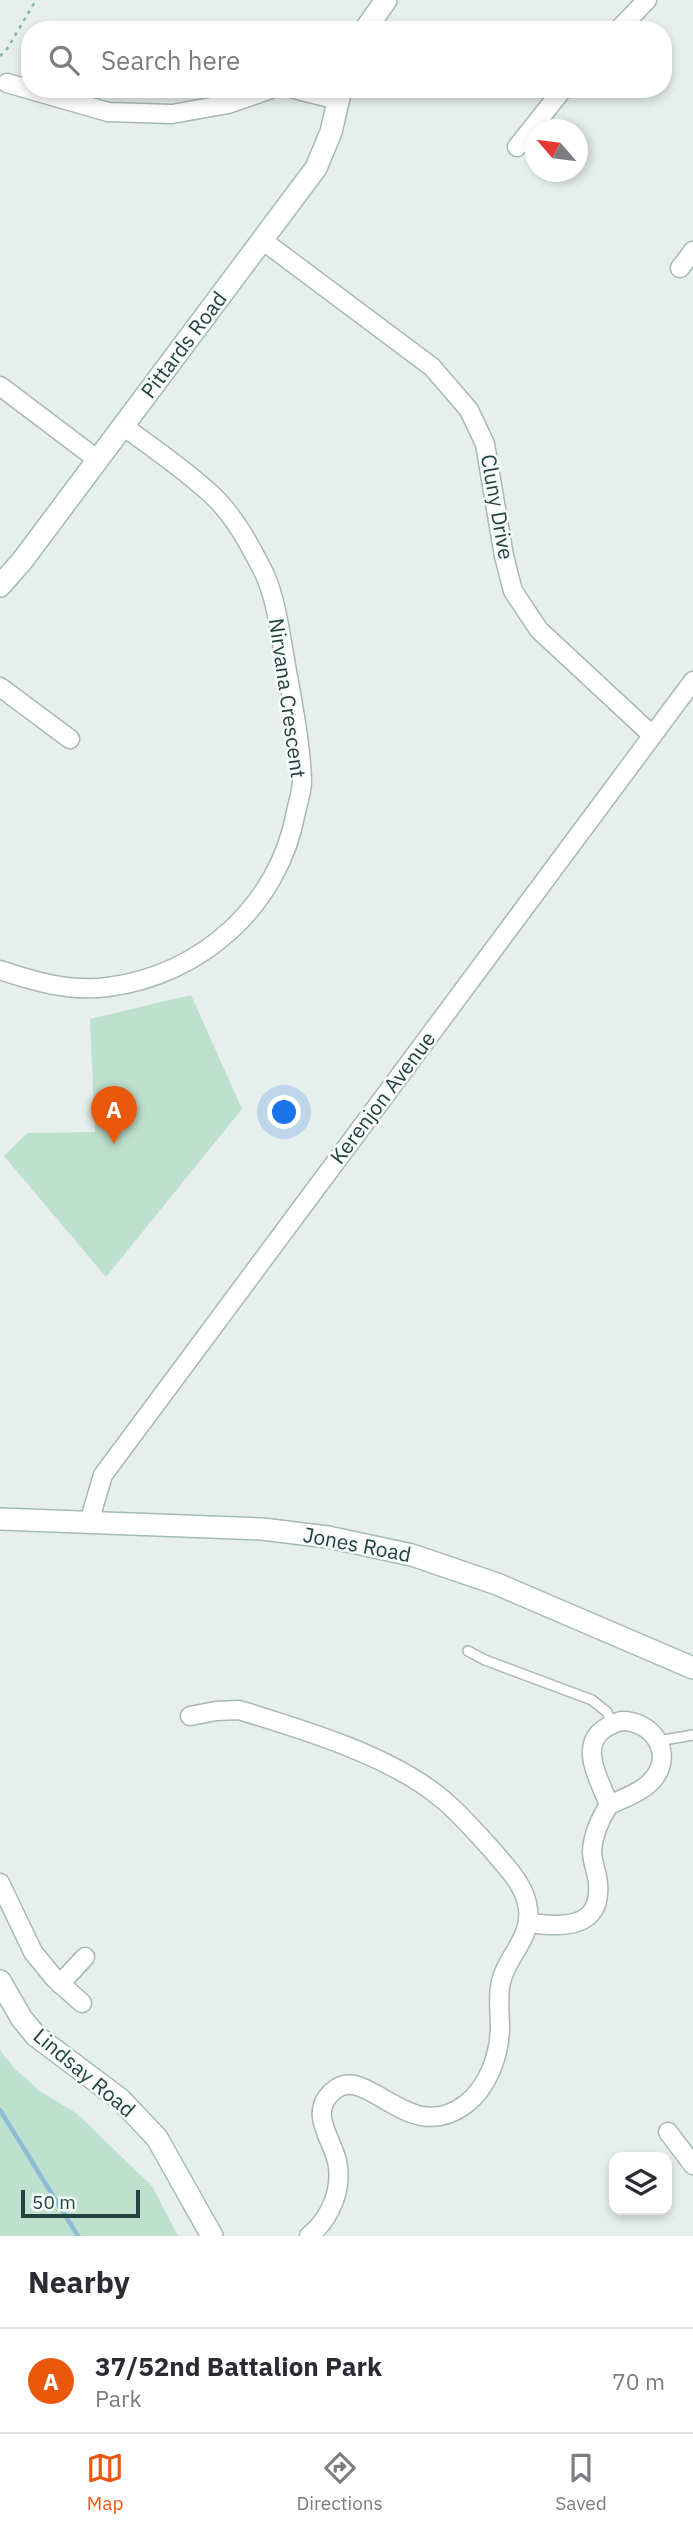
<!DOCTYPE html>
<html lang="en">
<head>
<meta charset="utf-8">
<style>
	:root { --surface:#fff; --page:#f7f7f7; --text:#2b2b33; --muted:#7c7c81; --line:#e1e1e2; --accent:#ea580c }
	body { margin:0; font-family:"IBM Plex Sans",sans-serif; background:var(--page); color:var(--text) }
	.controls { position:absolute; right:21px; bottom:21px; display:grid; overflow:hidden; border-radius:14px; box-shadow:0 4px 10px #0003 }
	.controls button { width:63px; height:63px; display:grid; place-items:center; padding:0; border:0; border-bottom:2px solid var(--line); background:var(--surface); color:var(--text); font:35px sans-serif }
	.compass { position:absolute; left:525px; top:119px; width:63px; height:63px; border-radius:50%; background:var(--surface); box-shadow:0 4px 10px #0003; rotate:298deg }
	.scale { position:absolute; left:21px; bottom:18px; width:119px; box-sizing:border-box; padding-left:7px; border:4px solid #24423f; border-top:0; font-size:19px; line-height:24px; white-space:nowrap; color:#24423f; -webkit-text-stroke:5px #f7fbfa; paint-order:stroke }
	.you { position:absolute; left:285px; top:1113px; width:24px; height:24px; margin:-18px; border:5px solid #fff; border-radius:50%; background:#1a73e8; box-shadow:0 0 0 10px #1a73e833 }
	.badge { display:grid; place-items:center; width:46px; height:46px; border-radius:50%; background:var(--accent); color:#fff; font-size:23px; font-weight:700 }
	.pin { position:absolute; translate:-50% -58px; filter:drop-shadow(0 2px 4px #0008) }
	.pin::after { content:''; position:absolute; top:37px; width:24px; height:21px; background:inherit; clip-path:polygon(0 0,100% 0,50% 100%) }
	.list { margin:0; padding:0; list-style:none }
	h2 { display:flex; justify-content:space-between; align-items:center; height:91px; margin:0; padding:0 28px; font-size:30px }
	h2 small { font-size:23px; font-weight:400; color:var(--muted) }
	.list li { display:grid; grid-template-columns:46px 1fr auto; gap:21px; align-items:center; box-sizing:border-box; height:105px; padding:0 28px; border-top:2px solid var(--line) }
	.list b { display:block; font-size:26px; white-space:nowrap }
	.list p { margin:0; font-size:23px; white-space:nowrap; color:var(--muted) }
	.list em { font-size:23px; font-style:normal; color:var(--muted) }
	.icon { flex:none; width:38px; height:38px; fill:none; stroke:currentColor; stroke-width:2; stroke-linecap:round; stroke-linejoin:round }
	.map { position:relative; flex:none; width:693px; height:2236px; overflow:hidden }
	.search { position:absolute; background:var(--surface); box-shadow:0 4px 10px #0003; left:21px; right:21px; top:21px; height:77px; display:flex; align-items:center; gap:18px; box-sizing:border-box; padding:0 24px; border-radius:28px; color:var(--muted); font-size:26px }
	.sheet { height:196px; background:var(--surface) }
	nav { display:flex; justify-content:space-around; align-items:center; box-sizing:border-box; height:98px; border-top:2px solid var(--line); background:var(--surface); font-size:19px; color:var(--muted) }
	nav a { display:grid; justify-items:center; gap:4px }
	nav .on { color:var(--accent) }
	.map>svg:first-child { display:block }
</style>
</head>
<body>
<div class="map">
<svg width="693" height="2236" viewBox="0 0 693 2236">
	<rect width="100%" height="100%" fill="#e6efec"/>
	<g fill="#bee0ce">
		<polygon points="191,995 242,1109 106,1277 4,1156 27,1133 95,1132 90,1019"/>
		<polygon points="0,2050 13,2067 41,2092 76,2113 152,2186 178,2236 0,2236"/>
	</g>
	<g fill="none" stroke-linecap="round" stroke-linejoin="round">
		<polyline stroke="#8dbcd4" stroke-width="4.5" points="0,2110 78,2236"/>
		<defs>
			<g id="lane">
				<polyline points="468,1651 485,1660 592,1700 607,1712 612,1724"/>
				<polyline points="658,1741 693,1735"/>
			</g>
			<g id="street">
				<polyline points="618,30 647,0"/>
				<polyline points="7,83 108,112 172,114 228,104 271,89"/>
				<polyline points="294,89 338,100"/>
				<polyline points="517,147 563,89"/>
				<polyline points="262,240 432,367 469,410 485,444 504,556 513,591 539,630 652,735"/>
				<polyline points="680,268 693,251"/>
				<polyline points="0,386 98,460"/>
				<polyline points="0,687 70,739"/>
				<path d="M0 970C35 982 71 992 108 987 202 975 279 905 296 812 298 802 302 791 302 781 301 746 293 705 287 671 281 640 277 600 264 573 250 545 234 515 211 494 184 469 153 448 123 426"/>
				<polyline points="89,1522 103,1475 693,681"/>
				<path d="M190 1716 216 1711 239 1710C304 1730 389 1755 441 1798 461 1814 476 1833 493 1851 508 1869 525 1885 528 1909 532 1940 504 1958 500 1987 498 2001 500 2015 500 2029 499 2056 488 2087 466 2104 407 2149 366 2059 332 2092 309 2113 331 2137 337 2161 343 2188 331 2218 309 2236"/>
				<path d="M621 1721C650 1720 674 1750 655 1777 645 1791 624 1798 609 1805 597 1773 572 1736 621 1721Z"/>
				<polyline points="0,1883 33,1952 55,1979 82,2003"/>
				<path d="M528 1923C561 1927 602 1930 598 1883 597 1872 592 1862 592 1851 593 1834 600 1819 609 1805"/>
				<polyline points="60,1984 85,1957"/>
				<polyline points="668,2132 693,2165"/>
			</g>
			<g id="secondary">
				<polyline points="365,30 386,0"/>
				<polyline points="0,586 22,561 316,168 331,132 341,89"/>
				<polyline points="0,1519 262,1529 328,1537 412,1555 497,1584 693,1668"/>
				<polyline points="0,1981 22,2019 36,2036 120,2099 157,2138 212,2236"/>
			</g>
		</defs>
		<use href="#lane" stroke="#a8b8b5" stroke-width="12"/>
		<use href="#street" stroke="#a8b8b5" stroke-width="21"/>
		<use href="#secondary" stroke="#a3bbb7" stroke-width="24"/>
		<polyline stroke="#85b3ad" stroke-width="2.5" stroke-dasharray="3.5 5" stroke-linecap="butt" points="0,56 7,49 36,0"/>
		<use href="#lane" stroke="#fff" stroke-width="9"/>
		<use href="#street" stroke="#fff" stroke-width="18"/>
		<use href="#secondary" stroke="#fff" stroke-width="21"/>
	</g>
	<g text-anchor="middle" stroke-width="5" stroke-linejoin="round" paint-order="stroke">
		<g font-size="21" fill="#24423f" stroke="#f7fbfa">
			<text transform="translate(184 345) rotate(-53)" y="7">Pittards Road</text>
			<text transform="translate(497 507) rotate(80)" y="7">Cluny Drive</text>
			<text transform="translate(287 698) rotate(82)" y="7">Nirvana Crescent</text>
			<text transform="translate(383 1098) rotate(-53)" y="7">Kerenjon Avenue</text>
			<text transform="translate(357 1545) rotate(11)" y="7">Jones Road</text>
			<text transform="translate(84 2073) rotate(40)" y="7">Lindsay Road</text>
		</g>
	</g>
</svg>
<div class="controls">
<button><svg class="icon" aria-label="layers" viewBox="0 0 24 24"><path d="M12 4l9 5-9 5-9-5zM3 14l9 5 9-5"/></svg></button>
</div>
<svg class="compass" viewBox="-18 -18 36 36"><path d="M0-13l5 13h-10z" fill="#e53935"/><path d="M0 13l5-13h-10z" fill="#7c7c81"/></svg>
<div class="scale">50 m</div>
<div class="you"></div>
<div class="pin badge" style="left:114px;top:1144px">A</div>
<div class="search"><svg class="icon" aria-label="search" viewBox="0 0 24 24"><circle cx="10" cy="10" r="6"/><path d="M15 15l6 6"/></svg>Search here</div>
</div>
<section class="sheet">
<h2>Nearby<small></small></h2>
<ul class="list">
<li><span class="badge">A</span><div><b>37/52nd Battalion Park</b><p>Park</p></div><em>70 m</em></li>
</ul>
</section>
<nav>
<a class="on"><svg class="icon" aria-label="map" viewBox="0 0 24 24"><path d="M3 6l6-2 6 2 6-2v14l-6 2-6-2-6 2zM9 4v14M15 6v14"/></svg>Map</a>
<a><svg class="icon" aria-label="directions" viewBox="0 0 24 24"><path d="M12 3l9 9-9 9-9-9zM9 14v-3h6M13 9l2 2-2 2"/></svg>Directions</a>
<a><svg class="icon" aria-label="saved" viewBox="0 0 24 24"><path d="M7 4h10v16l-5-4-5 4z"/></svg>Saved</a>
</nav>
</body>
</html>
